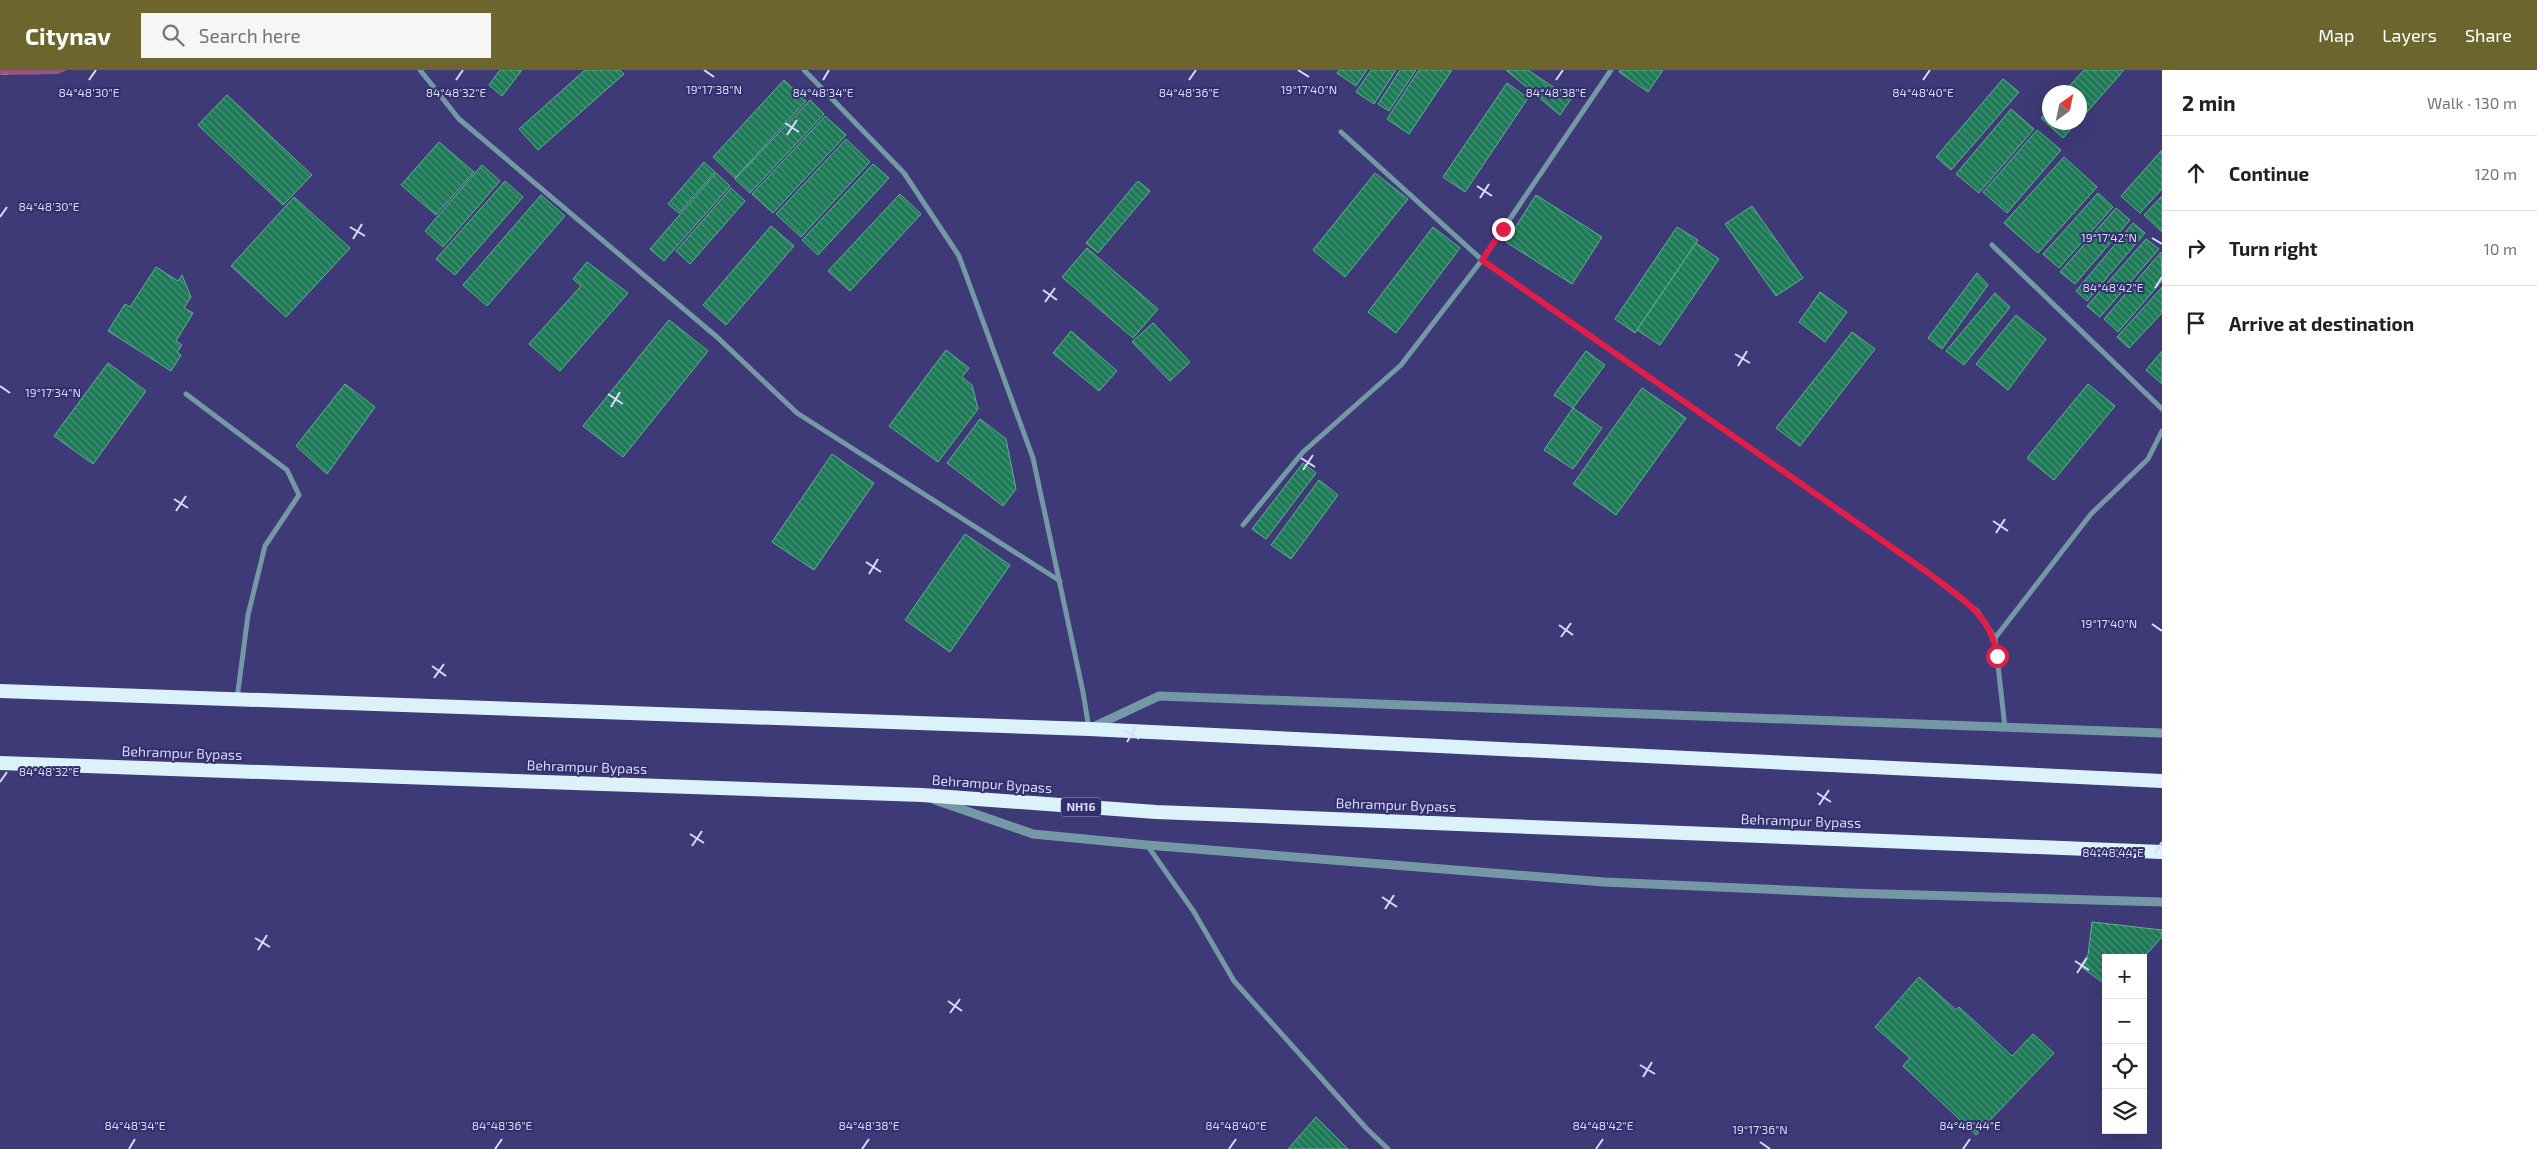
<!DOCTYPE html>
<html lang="en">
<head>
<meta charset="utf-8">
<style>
	:root { --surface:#fff; --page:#f6f6f6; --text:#202124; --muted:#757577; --line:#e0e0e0; --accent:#6c662e }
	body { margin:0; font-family:"Exo 2",sans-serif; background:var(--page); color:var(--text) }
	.controls { position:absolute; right:15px; bottom:15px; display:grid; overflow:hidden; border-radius:0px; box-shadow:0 5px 20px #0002 }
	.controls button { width:45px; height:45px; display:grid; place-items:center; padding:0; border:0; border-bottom:1px solid var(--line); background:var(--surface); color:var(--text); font:25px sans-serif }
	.compass { position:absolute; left:2042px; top:15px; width:45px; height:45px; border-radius:50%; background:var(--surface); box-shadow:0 5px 20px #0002; rotate:33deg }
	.stop { position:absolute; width:15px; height:15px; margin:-11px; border:4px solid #e11d48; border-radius:50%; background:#fff }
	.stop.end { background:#e11d48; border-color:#fff; box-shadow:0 1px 5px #0008 }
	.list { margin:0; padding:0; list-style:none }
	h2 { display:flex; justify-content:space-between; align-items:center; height:65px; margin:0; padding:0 20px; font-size:21px }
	h2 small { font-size:16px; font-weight:400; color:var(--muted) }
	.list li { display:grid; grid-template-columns:32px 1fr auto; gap:15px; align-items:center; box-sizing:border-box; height:75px; padding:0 20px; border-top:1px solid var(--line) }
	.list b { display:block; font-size:19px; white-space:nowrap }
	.list em { font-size:16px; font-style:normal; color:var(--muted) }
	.icon { flex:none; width:28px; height:28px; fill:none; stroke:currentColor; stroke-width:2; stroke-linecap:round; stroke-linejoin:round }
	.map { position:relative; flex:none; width:2162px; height:1079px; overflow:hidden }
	header { display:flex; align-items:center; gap:30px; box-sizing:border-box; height:70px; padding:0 25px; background:var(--accent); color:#fff }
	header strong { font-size:24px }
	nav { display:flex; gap:28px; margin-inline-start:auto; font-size:18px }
	.search { width:350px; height:45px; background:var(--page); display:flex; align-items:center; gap:12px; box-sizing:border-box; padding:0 18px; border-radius:0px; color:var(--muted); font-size:19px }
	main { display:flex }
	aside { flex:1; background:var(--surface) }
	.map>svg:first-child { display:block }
</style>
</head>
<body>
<header>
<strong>Citynav</strong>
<div class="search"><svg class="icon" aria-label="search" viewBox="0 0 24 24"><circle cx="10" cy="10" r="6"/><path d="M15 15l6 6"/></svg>Search here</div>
<nav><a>Map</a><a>Layers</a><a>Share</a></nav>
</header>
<main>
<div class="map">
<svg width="2162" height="1079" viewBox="0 0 2162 1079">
	<defs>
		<pattern id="water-ripples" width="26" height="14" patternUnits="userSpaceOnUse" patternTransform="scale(1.25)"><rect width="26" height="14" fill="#97557f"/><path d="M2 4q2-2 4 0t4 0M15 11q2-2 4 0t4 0" fill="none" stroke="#a97599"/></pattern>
		<pattern id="building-back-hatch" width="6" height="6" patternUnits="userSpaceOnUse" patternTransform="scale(1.25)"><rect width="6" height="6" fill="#1e7956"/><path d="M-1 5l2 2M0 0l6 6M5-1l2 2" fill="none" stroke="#499278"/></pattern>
	</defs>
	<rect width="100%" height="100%" fill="#3d3a77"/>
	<polygon fill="url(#water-ripples)" points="0,0 67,0 58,4 0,5"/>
	<g fill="url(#building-back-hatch)" stroke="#5fb38d">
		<polygon points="500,0 522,0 502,26 489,15"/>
		<polygon points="585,0 620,0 624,4 538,80 519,59"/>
		<polygon points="1339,0 1367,0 1356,16 1337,3"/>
		<polygon points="1371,0 1396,0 1374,34 1356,22"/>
		<polygon points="1400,0 1416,0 1389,41 1378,34"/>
		<polygon points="1419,0 1452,0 1409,64 1387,49"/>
		<polygon points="1506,0 1528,0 1571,29 1560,45"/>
		<polygon points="1620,0 1663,0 1648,22 1619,2"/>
		<polygon points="2084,0 2124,0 2080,50 2080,22 2064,22"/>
		<polygon points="2003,9 2019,22 1951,100 1936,87"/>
		<polygon points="784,10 806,31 735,108 713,87"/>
		<polygon points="1507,13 1528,28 1465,122 1443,107"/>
		<polygon points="227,25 312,105 283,135 198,55"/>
		<polygon points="810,30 824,44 750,123 735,109"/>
		<polygon points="2011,39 2034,59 1979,123 1956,104"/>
		<polygon points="2050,39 2050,52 2077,52 2063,68 2041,48"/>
		<polygon points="825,46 846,65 773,143 752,124"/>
		<polygon points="2037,60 2061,80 2007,143 1983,122"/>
		<polygon points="846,69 870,92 801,167 776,144"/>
		<polygon points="439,72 474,102 436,145 401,115"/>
		<polygon points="2162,80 2162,119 2140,143 2121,126"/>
		<polygon points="2064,87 2097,117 2038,183 2004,153"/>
		<polygon points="704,92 715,102 679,143 668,134"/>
		<polygon points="873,94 889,108 818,185 802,170"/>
		<polygon points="482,95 500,111 443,177 425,161"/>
		<polygon points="716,103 730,116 664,191 650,179"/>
		<polygon points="1375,103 1408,129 1345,207 1313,180"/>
		<polygon points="505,111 523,127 455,205 436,189"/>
		<polygon points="1138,111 1150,121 1098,183 1086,173"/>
		<polygon points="731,118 745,131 690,194 676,181"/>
		<polygon points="2098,123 2113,137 2059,198 2043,184"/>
		<polygon points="900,124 921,144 850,221 828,201"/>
		<polygon points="541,125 565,146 487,236 463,215"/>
		<polygon points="1536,125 1602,167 1572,214 1506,172"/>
		<polygon points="2162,126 2162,162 2144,145"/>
		<polygon points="294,127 350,178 286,247 231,196"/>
		<polygon points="1752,136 1803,208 1776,226 1725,154"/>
		<polygon points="2116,138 2130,150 2075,214 2060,202"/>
		<polygon points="2133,153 2145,163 2087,231 2076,221"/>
		<polygon points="771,156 794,176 726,255 703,235"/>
		<polygon points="1433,157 1460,178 1396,263 1368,242"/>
		<polygon points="1677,157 1698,170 1635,263 1615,249"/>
		<polygon points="2146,169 2159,179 2100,247 2087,236"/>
		<polygon points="1696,173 1719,189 1660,275 1637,260"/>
		<polygon points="1087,178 1158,239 1133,268 1062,207"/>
		<polygon points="2161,182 2162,211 2118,262 2104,249"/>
		<polygon points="587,192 628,223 560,301 529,274 581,216 573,209"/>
		<polygon points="156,197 178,211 182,205 191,227 184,238 193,243 176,271 182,275 177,282 181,285 171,301 108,261 125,234 130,237"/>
		<polygon points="1977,203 1988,215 1942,279 1928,268"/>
		<polygon points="2162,217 2162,243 2129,278 2117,267"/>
		<polygon points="1820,222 1847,242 1825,272 1799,252"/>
		<polygon points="1995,223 2010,237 1964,295 1946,281"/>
		<polygon points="2016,245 2046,269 2008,320 1976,294"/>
		<polygon points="669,250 708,281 623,387 583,356"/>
		<polygon points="1153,253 1190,292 1170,311 1132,272"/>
		<polygon points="1071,261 1117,301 1099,321 1053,283"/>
		<polygon points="1852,262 1875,279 1800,376 1776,358"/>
		<polygon points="946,280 969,298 962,307 972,315 978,339 938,392 889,356"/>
		<polygon points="1586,281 1605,295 1573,338 1554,325"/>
		<polygon points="2162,281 2162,314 2146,300"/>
		<polygon points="108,293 146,321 93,394 54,366"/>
		<polygon points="345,314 375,337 327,404 296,376"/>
		<polygon points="2088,314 2115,336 2054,410 2027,388"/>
		<polygon points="1642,318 1686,348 1616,445 1573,414"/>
		<polygon points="1573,338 1602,358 1573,399 1544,380"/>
		<polygon points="980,349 1006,369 1016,419 1003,436 947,393"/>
		<polygon points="832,384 874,413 814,500 772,472"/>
		<polygon points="1303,393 1316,403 1266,469 1252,459"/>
		<polygon points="1319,410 1338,425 1291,489 1271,475"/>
		<polygon points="965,464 1010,495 950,582 905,550"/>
		<polygon points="2092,852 2162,860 2162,867 2143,888 2106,888 2106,915 2080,896 2088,885"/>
		<polygon points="1919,907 1956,940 1959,937 2012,986 2033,964 2054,983 1976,1065 1903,996 1910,988 1875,957"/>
		<polygon points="1316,1047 1348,1079 1288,1079"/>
	</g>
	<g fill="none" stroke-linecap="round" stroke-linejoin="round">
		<g stroke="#7498a6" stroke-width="5">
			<polyline points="420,0 459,49 717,267 797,343 1060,511"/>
			<polyline points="804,0 904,103 959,186 1033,388 1083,622 1089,659"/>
			<polyline points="1341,62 1482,190 1927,502 1977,541 1995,568 2005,658"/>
			<polyline points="1992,175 2162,339"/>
			<polyline points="186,324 287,400 299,425 265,476 248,545 237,629"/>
			<polyline points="1243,455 1303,382 1401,295 1482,190 1611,0"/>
			<polyline points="1995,568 2091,444 2148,389 2162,361"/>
			<polyline points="1147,775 1194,842 1234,911 1366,1058 1388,1079"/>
		</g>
		<g stroke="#7498a6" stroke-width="9">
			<polyline points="1093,657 1159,626 2162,663"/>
			<polyline points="935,730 1033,764 1147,775 1604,812 1850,823 2162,832"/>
		</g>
		<g stroke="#dcf2fa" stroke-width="14">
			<polyline points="0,621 1089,659 2162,711"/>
			<polyline points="0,693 922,725 1156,742 2162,782"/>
		</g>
	</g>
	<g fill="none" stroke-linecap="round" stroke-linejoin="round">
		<path stroke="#e11d48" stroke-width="6" d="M1503 159 1482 190 1927 502C1958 526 1992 544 1997 586"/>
	</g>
	<path fill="none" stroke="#d8daff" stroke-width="2" d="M704 0 714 7M1298 0 1309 7M89 10 96 0M456 10 463 0M823 10 829 0M1189 10 1196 0M1556 10 1563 0M1923 10 1930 0M785 53 799 62M787 65 797 50M1477 116 1492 126M1480 128 1489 114M0 147 7 137M350 157 365 166M2152 168 2162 174M353 169 362 154M2155 218 2162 207M1043 220 1057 230M1045 232 1055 218M1735 284 1750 293M1738 296 1747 281M0 316 10 323M608 324 623 334M611 337 620 322M1301 388 1315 397M1303 400 1313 385M174 429 188 438M176 441 186 426M1993 451 2008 461M1996 463 2005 449M866 492 881 502M869 504 878 489M2152 554 2162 561M1559 555 1573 565M1561 567 1571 553M432 596 446 606M434 608 444 594M1124 660 1139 669M1127 672 1136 657M0 712 7 702M1817 723 1831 732M1819 735 1829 720M690 764 704 773M692 776 702 761M2155 783 2162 772M1382 827 1397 837M1385 839 1394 825M255 868 270 877M258 880 267 865M2075 891 2089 900M2077 903 2087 888M948 931 962 941M950 943 960 929M1640 995 1655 1004M1643 1007 1652 992M1760 1072 1770 1079M129 1079 135 1069M495 1079 502 1069M862 1079 869 1069M1229 1079 1236 1069M1596 1079 1603 1069M1963 1079 1970 1069"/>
	<g text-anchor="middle" stroke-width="4" stroke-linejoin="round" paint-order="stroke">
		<rect fill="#332f6b" stroke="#a6a7d3" stroke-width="1" x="1061" y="727.5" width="40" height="19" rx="4"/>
		<g font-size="12" font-weight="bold" fill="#d8daff">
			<text x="1081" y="741">NH16</text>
		</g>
		<g font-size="14" fill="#d8daff" stroke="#332f6b">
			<text transform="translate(182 683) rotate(2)" y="5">Behrampur Bypass</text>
			<text transform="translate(587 697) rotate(2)" y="5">Behrampur Bypass</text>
			<text transform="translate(992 714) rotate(4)" y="5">Behrampur Bypass</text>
			<text transform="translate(1396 735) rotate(2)" y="5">Behrampur Bypass</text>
			<text transform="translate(1801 751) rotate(2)" y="5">Behrampur Bypass</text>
		</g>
	</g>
	<g font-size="12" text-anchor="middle" fill="#d8daff" stroke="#332f6b" stroke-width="4" stroke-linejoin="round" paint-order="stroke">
		<text x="714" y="24">19°17'38"N</text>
		<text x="1309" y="24">19°17'40"N</text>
		<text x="89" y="27">84°48'30"E</text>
		<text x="823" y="27">84°48'34"E</text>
		<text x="1189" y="27">84°48'36"E</text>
		<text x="1556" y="27">84°48'38"E</text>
		<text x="1923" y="27">84°48'40"E</text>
		<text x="456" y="27">84°48'32"E</text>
		<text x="49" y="141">84°48'30"E</text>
		<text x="2109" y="172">19°17'42"N</text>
		<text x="2113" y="222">84°48'42"E</text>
		<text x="53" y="327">19°17'34"N</text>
		<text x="2109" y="558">19°17'40"N</text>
		<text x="49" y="706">84°48'32"E</text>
		<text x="2113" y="787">84°48'44"E</text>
		<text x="135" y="1060">84°48'34"E</text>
		<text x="502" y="1060">84°48'36"E</text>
		<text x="869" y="1060">84°48'38"E</text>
		<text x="1236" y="1060">84°48'40"E</text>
		<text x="1603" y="1060">84°48'42"E</text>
		<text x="1970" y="1060">84°48'44"E</text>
		<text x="1760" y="1064">19°17'36"N</text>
	</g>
</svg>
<div class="controls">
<button>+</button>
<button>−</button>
<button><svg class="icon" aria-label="locate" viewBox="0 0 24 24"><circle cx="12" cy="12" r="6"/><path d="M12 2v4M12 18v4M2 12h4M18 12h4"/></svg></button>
<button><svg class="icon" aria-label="layers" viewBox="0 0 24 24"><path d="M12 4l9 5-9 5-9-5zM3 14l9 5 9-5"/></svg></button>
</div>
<svg class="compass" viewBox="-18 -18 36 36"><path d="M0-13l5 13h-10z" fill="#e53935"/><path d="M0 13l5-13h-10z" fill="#757577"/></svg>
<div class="stop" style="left:1997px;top:586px"></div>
<div class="stop end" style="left:1503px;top:159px"></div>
</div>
<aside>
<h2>2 min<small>Walk · 130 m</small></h2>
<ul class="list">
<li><svg class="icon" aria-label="ahead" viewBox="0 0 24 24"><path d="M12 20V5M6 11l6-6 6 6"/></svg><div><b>Continue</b></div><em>120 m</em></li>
<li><svg class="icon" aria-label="right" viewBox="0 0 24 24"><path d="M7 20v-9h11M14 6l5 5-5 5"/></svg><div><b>Turn right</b></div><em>10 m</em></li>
<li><svg class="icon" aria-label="arrive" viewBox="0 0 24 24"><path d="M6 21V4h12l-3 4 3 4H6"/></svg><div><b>Arrive at destination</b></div></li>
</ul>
</aside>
</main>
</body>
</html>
